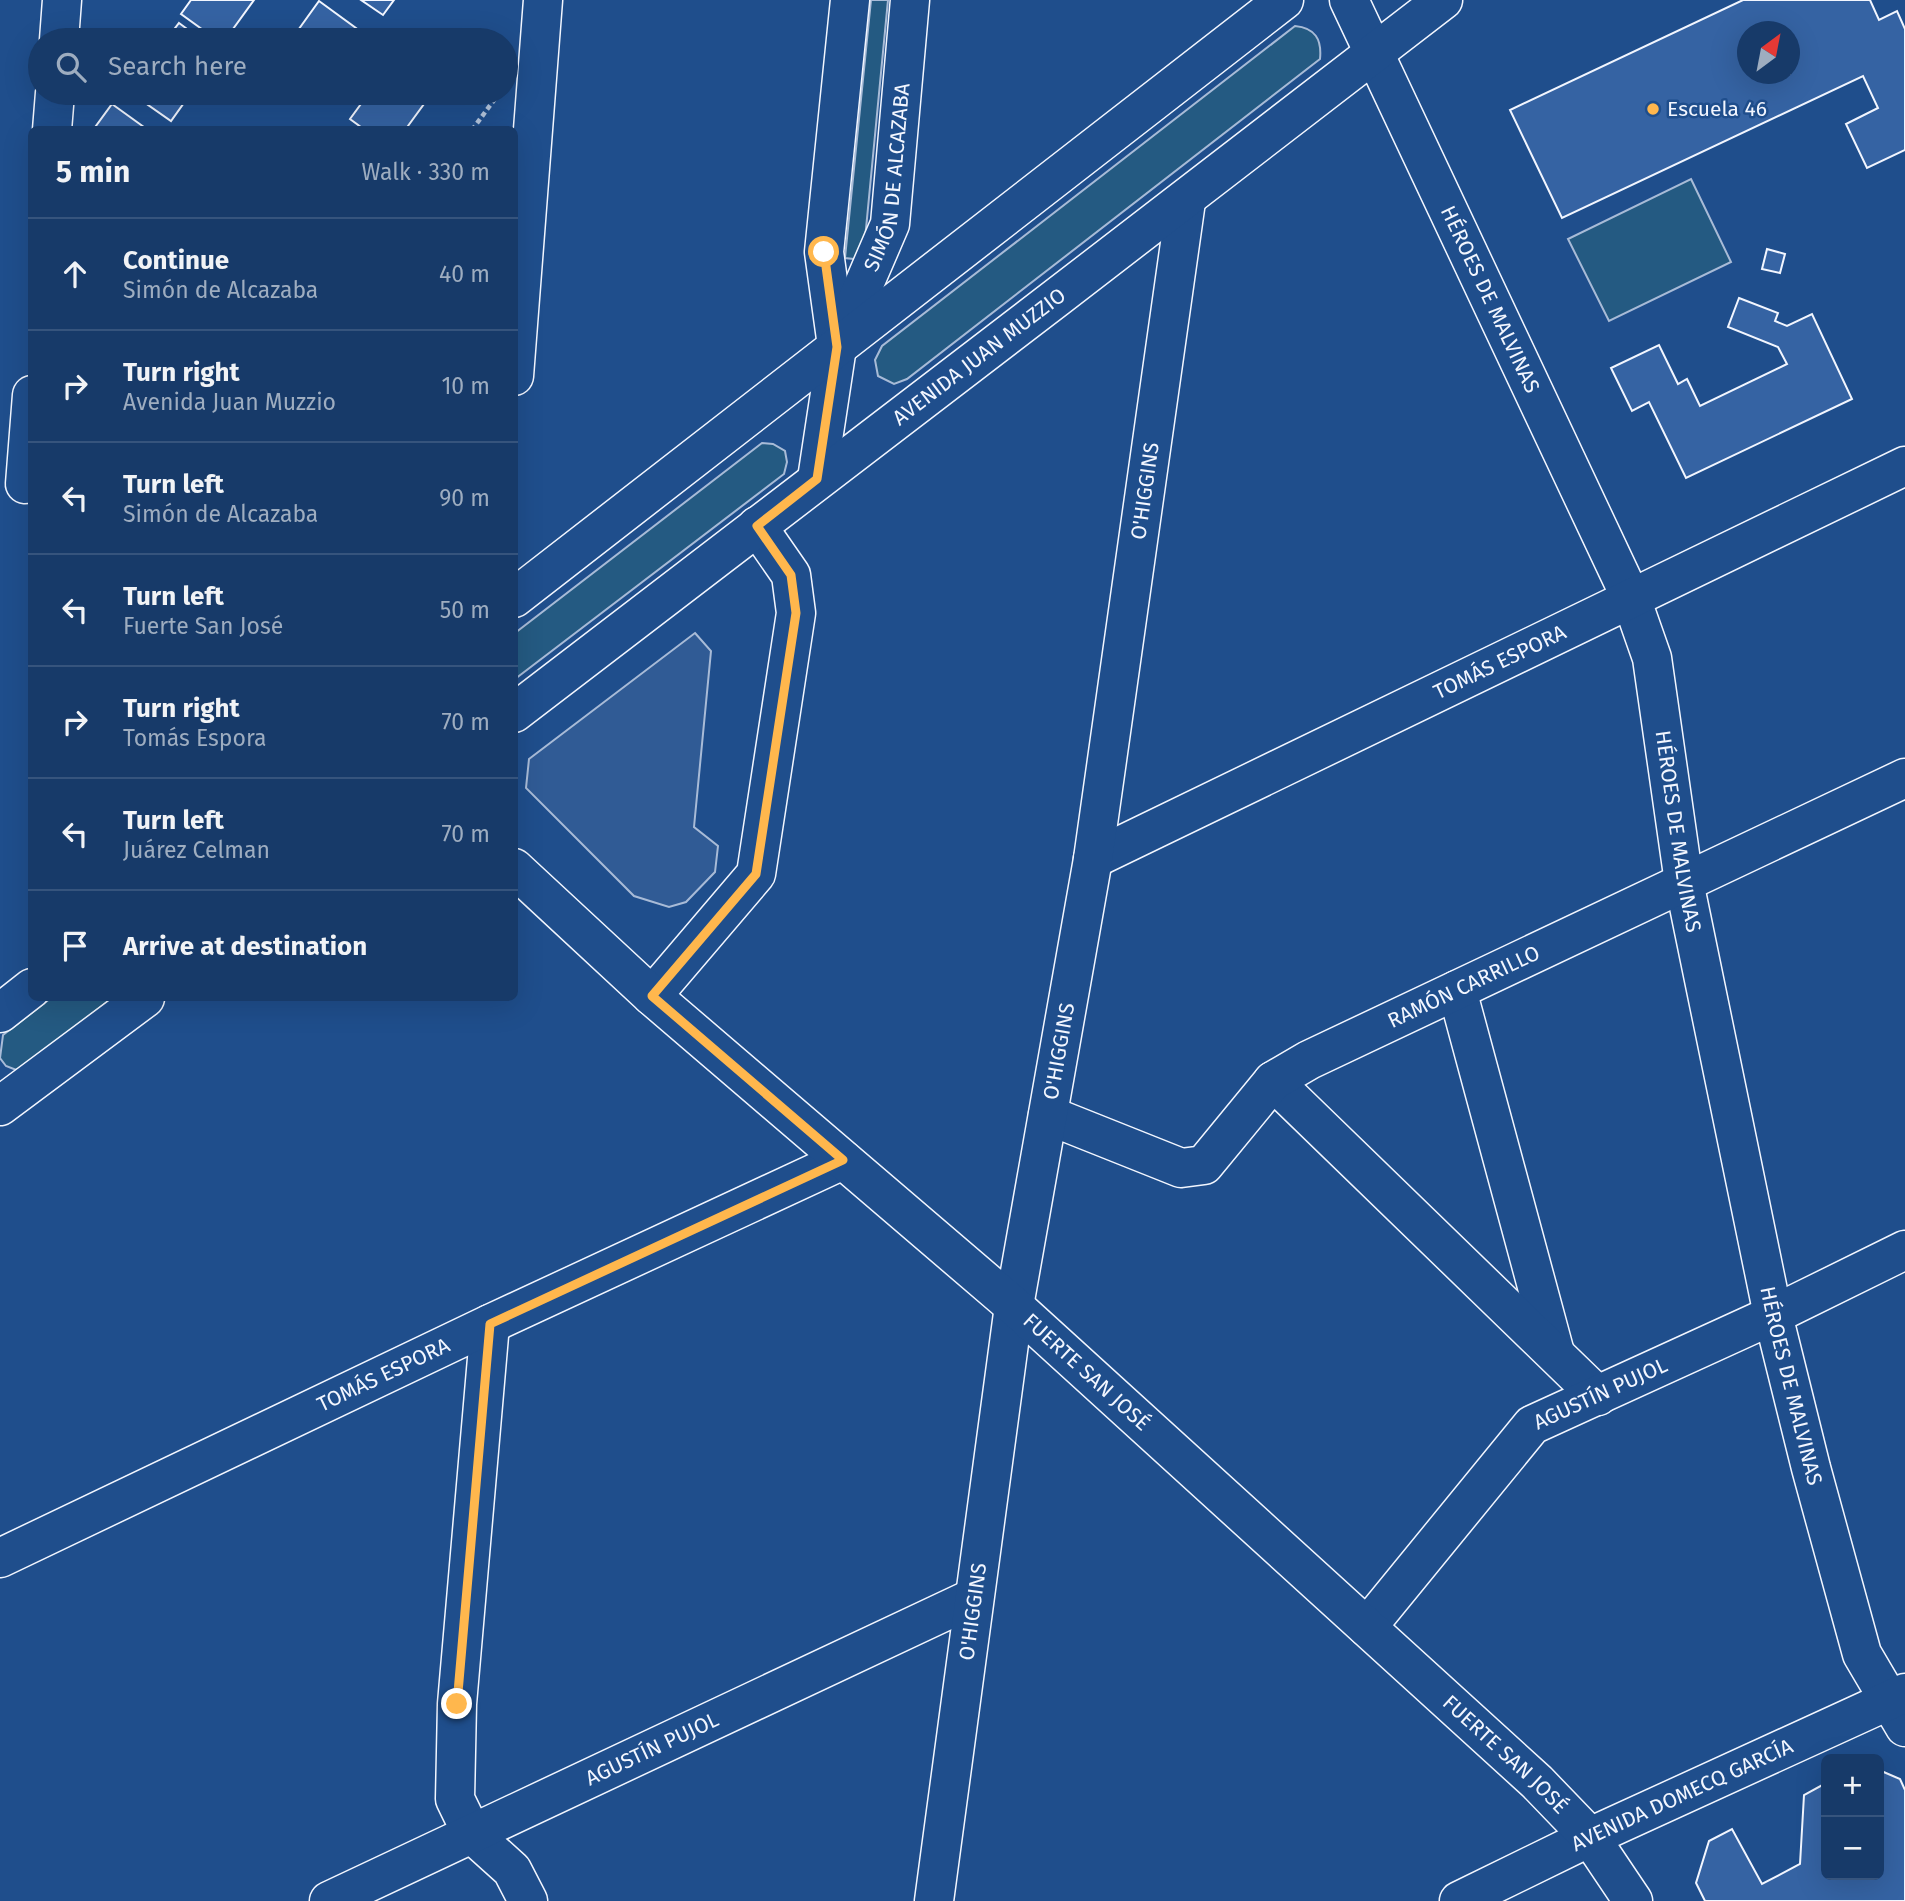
<!DOCTYPE html>
<html lang="en">
<head>
<meta charset="utf-8">
<style>
	:root { --surface:#173a69; --page:#20416f; --text:#f1f3f6; --muted:#9eadc0; --line:#36547d }
	body { margin:0; font-family:"Fira Sans",sans-serif; background:var(--page); color:var(--text) }
	.controls { position:absolute; right:21px; bottom:21px; display:grid; overflow:hidden; border-radius:10px; box-shadow:0 7px 28px #0002 }
	.controls button { width:63px; height:63px; display:grid; place-items:center; padding:0; border:0; border-bottom:2px solid var(--line); background:var(--surface); color:var(--text); font:35px sans-serif }
	.compass { position:absolute; left:1737px; top:21px; width:63px; height:63px; border-radius:50%; background:var(--surface); box-shadow:0 7px 28px #0002; rotate:32deg }
	.stop { position:absolute; width:21px; height:21px; margin:-16px; border:5px solid #ffb74d; border-radius:50%; background:#fff }
	.stop.end { background:#ffb74d; border-color:#fff; box-shadow:0 2px 7px #0008 }
	.list { margin:0; padding:0; list-style:none }
	h2 { display:flex; justify-content:space-between; align-items:center; height:91px; margin:0; padding:0 28px; font-size:30px }
	h2 small { font-size:23px; font-weight:400; color:var(--muted) }
	.list li { display:grid; grid-template-columns:46px 1fr auto; gap:21px; align-items:center; box-sizing:border-box; height:112px; padding:0 28px; border-top:2px solid var(--line) }
	.list b { display:block; font-size:26px; white-space:nowrap }
	.list p { margin:0; font-size:23px; white-space:nowrap; color:var(--muted) }
	.list em { font-size:23px; font-style:normal; color:var(--muted) }
	.icon { flex:none; width:38px; height:38px; fill:none; stroke:currentColor; stroke-width:2; stroke-linecap:round; stroke-linejoin:round }
	.map { position:relative; flex:none; width:1905px; height:1901px; overflow:hidden }
	.search { position:absolute; background:var(--surface); box-shadow:0 7px 28px #0002; left:28px; top:28px; width:490px; height:77px; display:flex; align-items:center; gap:18px; box-sizing:border-box; padding:0 24px; border-radius:38px; color:var(--muted); font-size:26px }
	.panel { position:absolute; background:var(--surface); box-shadow:0 7px 28px #0002; left:28px; top:126px; width:490px; height:875px; border-radius:10px }
	.map>svg:first-child { display:block }
</style>
</head>
<body>
<div class="map">
<svg width="1905" height="1901" viewBox="0 0 1905 1901">
	<rect width="100%" height="100%" fill="#1f4e8c"/>
	<g fill="#245a82" stroke="#a8bbd7" stroke-width="2">
		<polygon points="871,0 888,0 863,260 845,258"/>
		<path d="M1295 26C1315 28 1322 39 1320 59L907 379 894 384 878 376 875 360 882 346Z"/>
		<polygon points="1691,179 1731,262 1609,321 1568,239"/>
		<polygon points="762,443 773,444 785,451 787,462 784,474 515,679 515,633"/>
		<polygon points="51,998 112,998 19,1071 6,1066 0,1058 3,1035"/>
	</g>
	<polygon fill="#305b95" stroke="#a8bbd7" stroke-width="2" points="695,633 711,651 694,827 718,846 715,872 686,902 669,907 634,896 526,788 529,759"/>
	<g fill="#3563a3" stroke="#f2f6ff" stroke-width="2" fill-rule="evenodd">
		<polygon points="191,0 254,0 225,40 217,40 181,14"/>
		<polygon points="361,0 394,0 383,15"/>
		<path d="M1743 0H1870L1879 20 1897 11 1905 29V150L1867 168 1846 124 1878 108 1863 76 1562 218 1510 110ZM1748 32H1790V74H1748Z"/>
		<polygon points="319,1 360,31 353,40 291,40"/>
		<polygon points="179,23 202,40 166,40"/>
		<polygon points="131,93 191,93 171,121"/>
		<polygon points="301,93 315,93 311,100"/>
		<polygon points="369,93 432,93 405,130 365,130 350,119"/>
		<polygon points="112,104 148,130 93,130"/>
		<polygon points="1767,249 1785,254 1780,273 1762,269"/>
		<polygon points="1739,298 1778,313 1775,321 1787,326 1812,314 1852,399 1686,478 1649,402 1632,411 1611,368 1659,345 1678,384 1687,379 1700,406 1787,364 1778,347 1728,327"/>
		<polygon points="1879,1770 1900,1779 1905,1790 1905,1901 1705,1901 1696,1883 1709,1841 1732,1829 1762,1884 1800,1864 1804,1795 1826,1783 1826,1875 1879,1875"/>
	</g>
	<g fill="none" stroke-linecap="round" stroke-linejoin="round">
		<defs>
			<g id="minor">
				<path id="s1" d="M1349 0 1631 598 1652 658 1684 882 1773 1315 1811 1468 1862 1654 1905 1727"/>
				<polyline points="59,40 62,0"/>
				<polyline points="52,130 55,93"/>
				<polyline points="837,346 824,252 850,0"/>
				<polyline points="514,376 543,0"/>
				<path id="s2" d="M817 479 837 347 890 224 910 0"/>
				<polyline points="25,484 32,395"/>
				<path id="s3" d="M1093 859 1905 466"/>
				<polyline points="1457,990 1555,1353"/>
				<polyline points="652,996 756,874 796,613 791,575 757,526"/>
				<polyline points="1273,1081 1598,1396"/>
				<path id="s4" d="M1048 1115 1181 1168 1204 1165 1273 1081 1309 1060 1905 778"/>
				<polyline points="490,1324 457,1704 455,1799 472,1834 512,1870 528,1901"/>
				<path id="s5" d="M0 1558 490 1324 843 1160"/>
				<path id="s6" d="M1367 1627 1532 1425 1773 1315 1905 1250"/>
				<path id="s7" d="M329 1901 973 1598"/>
				<path id="s8" d="M934 1901 1014 1306 1093 859 1186 201"/>
				<path id="s9" d="M1459 1901 1590 1837 1905 1693"/>
			</g>
			<g id="major">
				<polyline points="514,598 1284,0"/>
				<path id="s10" d="M514 713C823 474 1135 240 1443 0"/>
				<path id="s11" d="M514 868 652 996 1014 1306 1537 1782 1590 1837 1633 1901"/>
				<polyline points="0,1013 32,988"/>
				<polyline points="0,1106 145,998"/>
			</g>
		</defs>
		<use href="#minor" stroke="#f2f6ff" stroke-width="41"/>
		<use href="#major" stroke="#f2f6ff" stroke-width="41"/>
		<polyline stroke="#b3c4dc" stroke-width="4.5" stroke-dasharray="5 3.5" stroke-linecap="butt" points="472,130 497,96"/>
		<use href="#minor" stroke="#1f4e8c" stroke-width="38"/>
		<use href="#major" stroke="#1f4e8c" stroke-width="38"/>
	</g>
	<g fill="none" stroke-linecap="round" stroke-linejoin="round">
		<polyline stroke="#ffb74d" stroke-width="9" points="457,1704 490,1324 843,1160 652,996 756,874 796,613 791,575 757,526 817,479 837,347 824,252"/>
	</g>
	<circle fill="#ffb74d" stroke="#1f4e8c" stroke-width="2.5" cx="1653" cy="109" r="7"/>
	<g text-anchor="middle" stroke-width="5" stroke-linejoin="round" paint-order="stroke">
		<g font-size="21" fill="#f2f6ff" stroke="#1f4e8c" text-anchor="start">
			<text x="1667" y="116">Escuela 46</text>
		</g>
		<g font-size="21" fill="#f2f6ff" stroke="#1f4e8c">
			<text dy="7" stroke="none"><textPath href="#s2" startOffset="313">SIMÓN DE ALCAZABA</textPath></text>
			<text dy="7" stroke="none"><textPath href="#s1" startOffset="331">HÉROES DE MALVINAS</textPath></text>
			<text dy="7" stroke="none"><textPath href="#s10" startOffset="586">AVENIDA JUAN MUZZIO</textPath></text>
			<text dy="7" stroke="none"><textPath href="#s8" startOffset="1426">O'HIGGINS</textPath></text>
			<text dy="7" stroke="none"><textPath href="#s3" startOffset="452">TOMÁS ESPORA</textPath></text>
			<text dy="7" stroke="none"><textPath href="#s1" startOffset="900">HÉROES DE MALVINAS</textPath></text>
			<text dy="7" stroke="none"><textPath href="#s4" startOffset="488">RAMÓN CARRILLO</textPath></text>
			<text dy="7" stroke="none"><textPath href="#s8" startOffset="859">O'HIGGINS</textPath></text>
			<text dy="7" stroke="none"><textPath href="#s11" startOffset="763">FUERTE SAN JOSÉ</textPath></text>
			<text dy="7" stroke="none"><textPath href="#s5" startOffset="425">TOMÁS ESPORA</textPath></text>
			<text dy="7" stroke="none"><textPath href="#s1" startOffset="1466">HÉROES DE MALVINAS</textPath></text>
			<text dy="7" stroke="none"><textPath href="#s6" startOffset="336">AGUSTÍN PUJOL</textPath></text>
			<text dy="7" stroke="none"><textPath href="#s8" startOffset="292">O'HIGGINS</textPath></text>
			<text dy="7" stroke="none"><textPath href="#s7" startOffset="357">AGUSTÍN PUJOL</textPath></text>
			<text dy="7" stroke="none"><textPath href="#s11" startOffset="1330">FUERTE SAN JOSÉ</textPath></text>
			<text dy="7" stroke="none"><textPath href="#s9" startOffset="247">AVENIDA DOMECQ GARCÍA</textPath></text>
		</g>
	</g>
</svg>
<div class="controls">
<button>+</button>
<button>−</button>
</div>
<svg class="compass" viewBox="-18 -18 36 36"><path d="M0-13l5 13h-10z" fill="#e53935"/><path d="M0 13l5-13h-10z" fill="#9eadc0"/></svg>
<div class="stop" style="left:824px;top:252px"></div>
<div class="stop end" style="left:457px;top:1704px"></div>
<div class="search"><svg class="icon" aria-label="search" viewBox="0 0 24 24"><circle cx="10" cy="10" r="6"/><path d="M15 15l6 6"/></svg>Search here</div>
<section class="panel">
<h2>5 min<small>Walk · 330 m</small></h2>
<ul class="list">
<li><svg class="icon" aria-label="ahead" viewBox="0 0 24 24"><path d="M12 20V5M6 11l6-6 6 6"/></svg><div><b>Continue</b><p>Simón de Alcazaba</p></div><em>40 m</em></li>
<li><svg class="icon" aria-label="right" viewBox="0 0 24 24"><path d="M7 20v-9h11M14 6l5 5-5 5"/></svg><div><b>Turn right</b><p>Avenida Juan Muzzio</p></div><em>10 m</em></li>
<li><svg class="icon" aria-label="left" viewBox="0 0 24 24"><path d="M17 20v-9H6M10 6l-5 5 5 5"/></svg><div><b>Turn left</b><p>Simón de Alcazaba</p></div><em>90 m</em></li>
<li><svg class="icon" aria-label="left" viewBox="0 0 24 24"><path d="M17 20v-9H6M10 6l-5 5 5 5"/></svg><div><b>Turn left</b><p>Fuerte San José</p></div><em>50 m</em></li>
<li><svg class="icon" aria-label="right" viewBox="0 0 24 24"><path d="M7 20v-9h11M14 6l5 5-5 5"/></svg><div><b>Turn right</b><p>Tomás Espora</p></div><em>70 m</em></li>
<li><svg class="icon" aria-label="left" viewBox="0 0 24 24"><path d="M17 20v-9H6M10 6l-5 5 5 5"/></svg><div><b>Turn left</b><p>Juárez Celman</p></div><em>70 m</em></li>
<li><svg class="icon" aria-label="arrive" viewBox="0 0 24 24"><path d="M6 21V4h12l-3 4 3 4H6"/></svg><div><b>Arrive at destination</b></div></li>
</ul>
</section>
</div>
</body>
</html>
